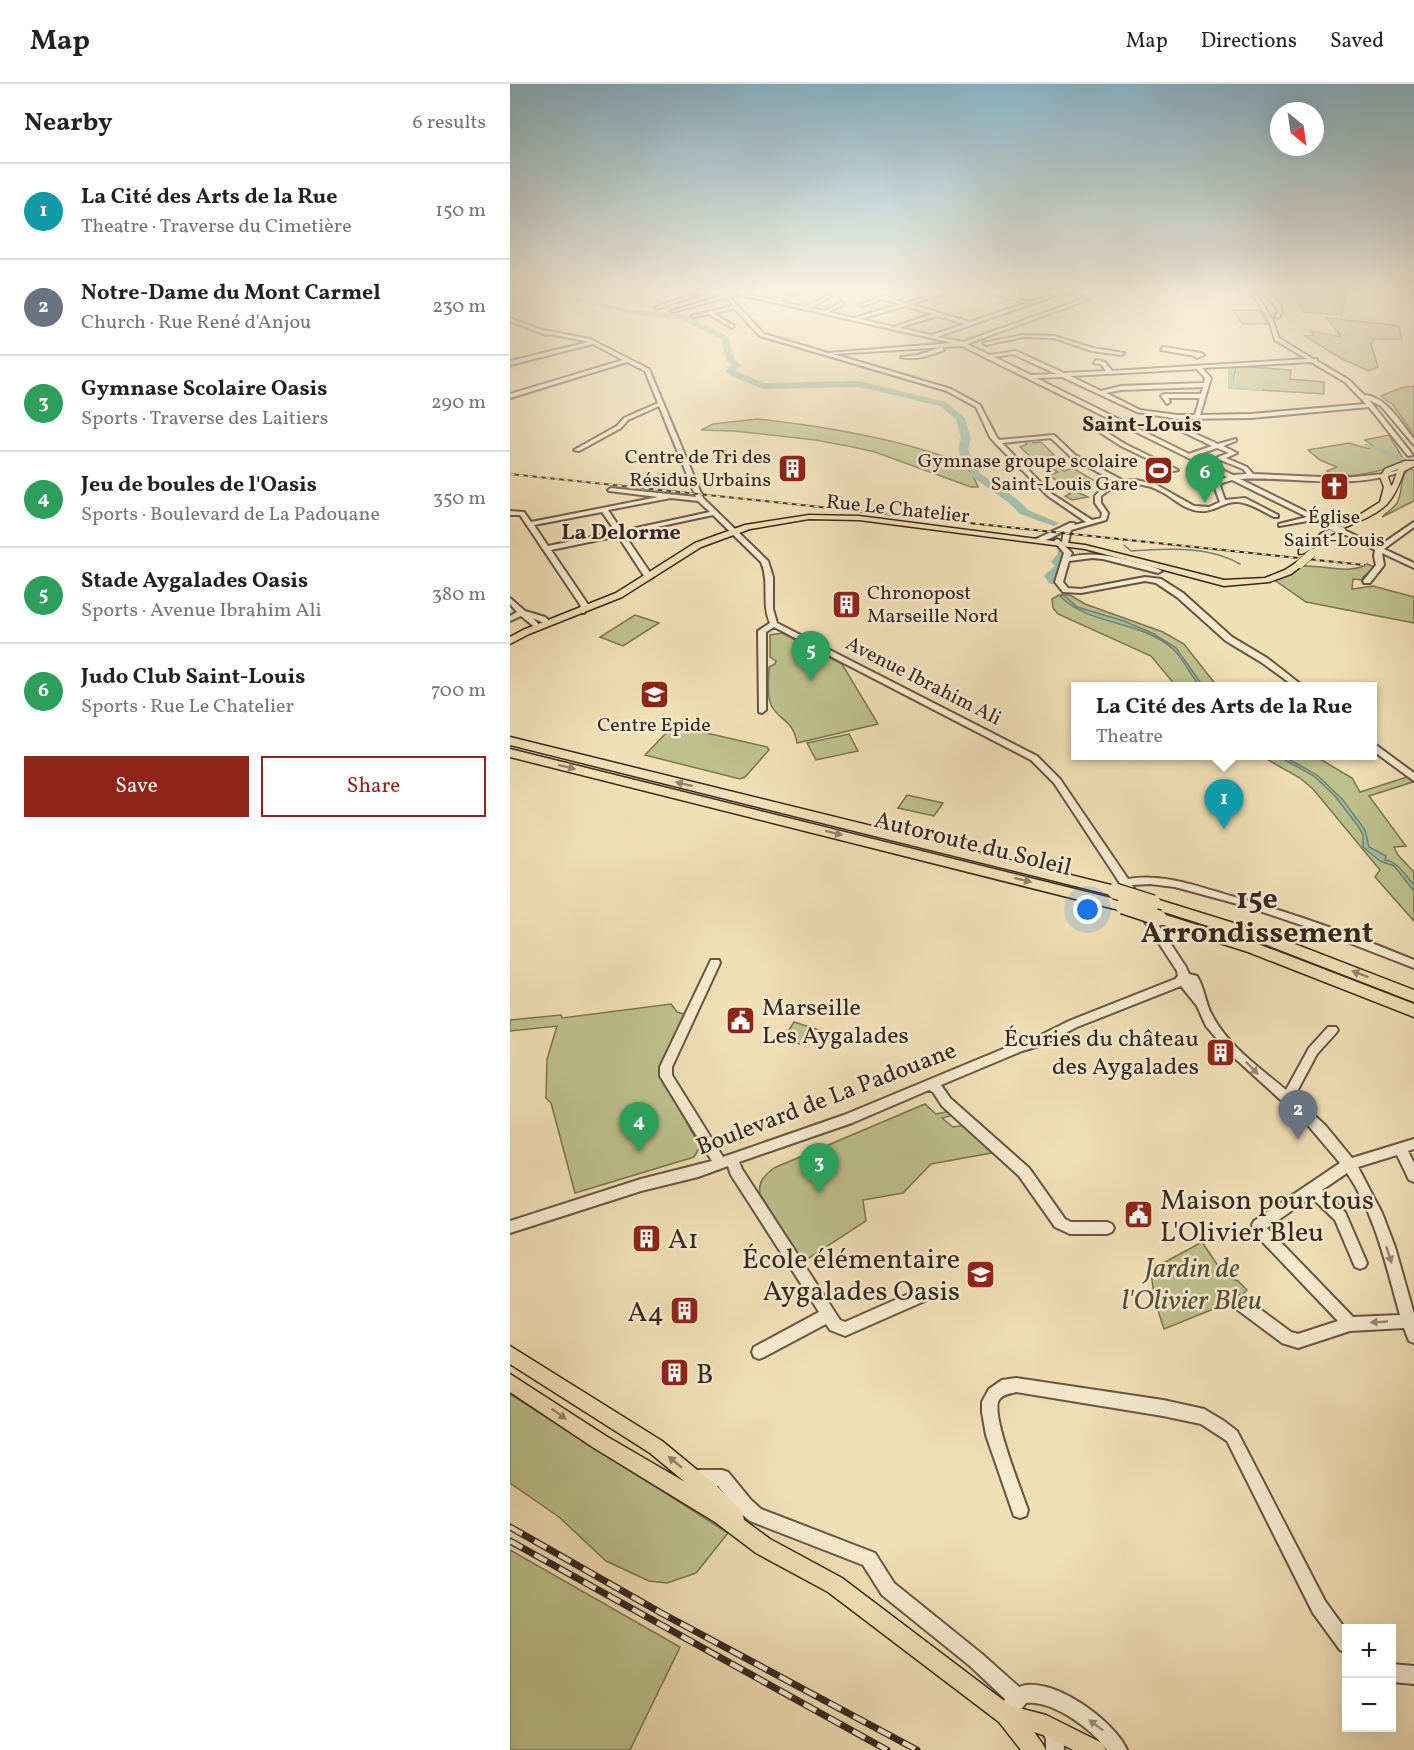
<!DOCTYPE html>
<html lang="en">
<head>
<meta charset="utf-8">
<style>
	:root { --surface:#fff; --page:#f6f6f6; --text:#222; --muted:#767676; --line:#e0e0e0; --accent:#8f2418 }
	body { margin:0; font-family:Vollkorn,serif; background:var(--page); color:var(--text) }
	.controls { position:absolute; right:18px; bottom:18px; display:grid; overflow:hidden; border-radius:0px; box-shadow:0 6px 24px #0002 }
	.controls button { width:54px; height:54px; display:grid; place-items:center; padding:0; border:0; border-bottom:2px solid var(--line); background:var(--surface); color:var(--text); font:30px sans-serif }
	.compass { position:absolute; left:760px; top:18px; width:54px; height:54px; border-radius:50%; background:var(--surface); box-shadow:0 6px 24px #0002; rotate:151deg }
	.you { position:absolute; left:578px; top:826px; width:21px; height:21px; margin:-15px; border:4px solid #fff; border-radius:50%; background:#1a73e8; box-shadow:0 0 0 9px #1a73e833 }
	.badge { display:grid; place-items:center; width:39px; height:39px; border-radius:50%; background:var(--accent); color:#fff; font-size:20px; font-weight:700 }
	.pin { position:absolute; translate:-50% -50px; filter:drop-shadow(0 2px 3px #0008) }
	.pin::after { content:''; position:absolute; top:32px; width:21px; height:18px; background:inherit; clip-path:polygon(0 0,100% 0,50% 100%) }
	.popup { position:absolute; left:561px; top:598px; width:306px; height:78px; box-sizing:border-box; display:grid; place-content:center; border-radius:0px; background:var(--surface); filter:drop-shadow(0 2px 4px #0005); font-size:20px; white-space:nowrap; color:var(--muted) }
	.popup b { font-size:22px; color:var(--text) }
	.popup::after { content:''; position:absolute; left:50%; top:100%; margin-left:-12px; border:12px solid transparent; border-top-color:var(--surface) }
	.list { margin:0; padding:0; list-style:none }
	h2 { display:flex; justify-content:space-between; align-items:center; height:78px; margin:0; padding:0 24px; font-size:26px }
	h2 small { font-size:20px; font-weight:400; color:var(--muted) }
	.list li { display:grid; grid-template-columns:39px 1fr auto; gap:18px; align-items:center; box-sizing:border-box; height:96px; padding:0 24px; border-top:2px solid var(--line) }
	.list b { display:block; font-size:22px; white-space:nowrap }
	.list p { margin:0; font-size:20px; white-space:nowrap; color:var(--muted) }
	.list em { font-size:20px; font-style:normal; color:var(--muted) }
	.actions { display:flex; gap:12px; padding:18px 24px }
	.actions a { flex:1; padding:14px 0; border:2px solid var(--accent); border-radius:0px; text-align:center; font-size:21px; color:var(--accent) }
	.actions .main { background:var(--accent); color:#fff }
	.map { position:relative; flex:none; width:904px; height:1666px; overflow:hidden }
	header { display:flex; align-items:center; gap:36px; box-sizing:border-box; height:84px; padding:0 30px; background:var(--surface); border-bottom:2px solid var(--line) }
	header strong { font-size:28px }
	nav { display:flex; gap:33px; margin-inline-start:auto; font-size:21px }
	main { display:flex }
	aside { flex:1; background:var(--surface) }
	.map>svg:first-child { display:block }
</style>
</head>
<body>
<header>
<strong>Map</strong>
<nav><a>Map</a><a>Directions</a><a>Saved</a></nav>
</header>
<main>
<aside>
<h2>Nearby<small>6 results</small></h2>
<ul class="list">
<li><span class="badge" style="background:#0f9aa8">1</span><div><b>La Cité des Arts de la Rue</b><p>Theatre · Traverse du Cimetière</p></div><em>150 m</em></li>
<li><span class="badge" style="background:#6b7280">2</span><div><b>Notre-Dame du Mont Carmel</b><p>Church · Rue René d'Anjou</p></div><em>230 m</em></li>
<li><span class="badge" style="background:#2e9e5b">3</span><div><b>Gymnase Scolaire Oasis</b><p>Sports · Traverse des Laitiers</p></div><em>290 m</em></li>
<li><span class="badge" style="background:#2e9e5b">4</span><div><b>Jeu de boules de l'Oasis</b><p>Sports · Boulevard de La Padouane</p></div><em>350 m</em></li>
<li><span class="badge" style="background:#2e9e5b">5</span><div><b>Stade Aygalades Oasis</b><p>Sports · Avenue Ibrahim Ali</p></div><em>380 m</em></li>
<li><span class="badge" style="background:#2e9e5b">6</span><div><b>Judo Club Saint-Louis</b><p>Sports · Rue Le Chatelier</p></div><em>700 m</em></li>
</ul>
<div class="actions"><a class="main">Save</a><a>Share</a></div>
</aside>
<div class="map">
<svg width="904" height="1666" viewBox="0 0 904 1666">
	<rect width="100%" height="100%" fill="#f1dfb5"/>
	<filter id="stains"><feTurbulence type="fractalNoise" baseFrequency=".00333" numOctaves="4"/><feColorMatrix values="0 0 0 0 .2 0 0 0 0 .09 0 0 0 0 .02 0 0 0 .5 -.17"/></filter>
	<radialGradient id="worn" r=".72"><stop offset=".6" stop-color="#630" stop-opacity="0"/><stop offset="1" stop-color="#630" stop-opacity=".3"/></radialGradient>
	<g fill="#bdc18c" stroke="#7a7454" stroke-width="1.5">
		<polygon points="781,207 827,207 836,210 832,231 793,228"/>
		<polygon points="723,226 749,226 758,240 732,240"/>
		<polygon points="817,234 883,241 889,243 892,255 864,255 861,260 868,283 859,287 832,275 795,252 804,251 800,247 831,253"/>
		<polygon points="726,282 781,286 780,295 814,298 814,310 721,304"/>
		<polygon points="904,302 904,350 883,321 871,312 891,304"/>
		<path d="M247 335C304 341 359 350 414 366 428 371 445 374 456 383 462 388 465 396 468 403H461L365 368 343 363 305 356 224 347 191 346 203 340Z"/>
		<path d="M879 351 895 378C881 384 835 399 817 387L827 383 810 376 798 366 839 359 859 365 863 362 855 356Z"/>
		<polygon points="520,356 523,359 531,358 544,371 538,372 541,375 550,374 554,377 533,382 524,382 522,378 533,375 530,373 522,374 510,363 517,360 513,357"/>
		<polygon points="545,382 554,387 563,384 583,396 572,403 569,409 578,413 562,416 555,412 560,410 540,391 548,388 541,384"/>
		<path d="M901 384 904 388V417L872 433C877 428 884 424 887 419 894 407 888 391 901 384Z"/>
		<path d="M857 480 867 484 853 493V496L843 495 842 505 863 502 904 513V539L796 518 763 495C772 491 784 483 795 482 814 481 840 491 857 480Z"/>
		<polygon points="549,511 560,511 575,520 653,548 674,560 707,602 666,602 641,572 548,530 543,524 542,515"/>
		<polygon points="125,531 149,539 113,562 90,553"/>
		<path d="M272 549 332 580 368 640 287 659C283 635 270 638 261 621 256 610 259 594 259 583L265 580 266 577 260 573V551Z"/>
		<polygon points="166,642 257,663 259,666 235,693 230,695 135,671 162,643"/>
		<polygon points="339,650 348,667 306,676 297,659"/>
		<polygon points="751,672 805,672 842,694 850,708 897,693 903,698 859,712 896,762 884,763 888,771 904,788 904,837 865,793 870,786 803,705 790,694"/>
		<polygon points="397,711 433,719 424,732 388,724"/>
		<polygon points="161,920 167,928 177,931 152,994 190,1063 184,1073 65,1109 41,1019 36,1014 37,975 47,942 0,947 0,936 51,931 52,934"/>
		<polygon points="284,938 315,948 290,960 273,956"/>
		<path d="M415 1020 426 1030 440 1027 443 1031 432 1034 443 1043 457 1041 487 1068 421 1080 393 1109 353 1116 356 1137 293 1178 250 1110C248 1097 254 1092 264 1084Z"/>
		<polygon points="692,1158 715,1192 728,1197 737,1206 728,1215 654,1245 645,1217 640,1182 657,1177"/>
		<polygon points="0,1310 218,1449 186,1489 157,1499 139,1497 96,1477 49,1433 0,1399"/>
		<polygon points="0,1466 170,1563 120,1666 0,1666"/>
	</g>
	<g fill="#9cbda8" stroke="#738170" stroke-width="1.5">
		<path d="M554 511 567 523 614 537 644 550 666 564 693 602H690C680 591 674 575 663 565 631 536 579 542 550 512Z"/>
		<path d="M768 672H773L807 691 833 716 855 746 859 763 876 772 875 776C887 777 896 792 904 801V807L884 782 870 777 853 763V751L848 742 825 712 804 692Z"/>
	</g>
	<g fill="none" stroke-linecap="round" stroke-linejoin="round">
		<path stroke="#738170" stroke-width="1.5" d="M614 461 621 467C657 465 698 461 730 480"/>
		<g fill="#9cbda8" fill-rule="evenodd">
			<polygon points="721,280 724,282 723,303 750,304 752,305 752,307 718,305 718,282"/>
			<polygon points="854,360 858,360 904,378 904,382 854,362"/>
		</g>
		<g fill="#9cbda8" fill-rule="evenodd">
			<polygon points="27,207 38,207 122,226 175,231 217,252 225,276 231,282 225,287 254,299 349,297 436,318 455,334 461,355 458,364 460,370 471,382 468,388 507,415 518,426 549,439 544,442 510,430 499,419 460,391 461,382 450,371 448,364 451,355 446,335 430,322 349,303 253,305 219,291 216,286 222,282 217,277 211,255 170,235 122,230"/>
			<polygon points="552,465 556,466 559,472 553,478 557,483 546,493 550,498 548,500 540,500 534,492 545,482 541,478 547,471 548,466"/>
		</g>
		<defs>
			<g id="minor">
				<polygon points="193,207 198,207 149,224 145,223"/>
				<path d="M217 207H223L264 216 288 207H293L269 217 295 223 320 210 322 212 300 224 315 227 332 218 334 220 319 228 344 234 390 220 372 215 353 222 349 221 386 207H391L376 213 395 219 437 207H442L400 220 460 238 516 219 473 207 521 218 539 212 541 213 427 253 453 258 573 215 551 207H556L579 215 457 260 480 271 506 267 554 289 596 287 591 280 584 279 586 276 595 278 602 287 797 275 765 256 759 237 741 207H745L763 237 769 254 803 275H807V277L839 296 854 311C876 312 891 339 904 355V361L871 322 859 316 903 371 898 372 859 323 741 334 667 335 627 328 552 293 526 294 679 370 702 362 673 348V346H677L708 360 726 355V357L713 362 727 369 716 374 737 383 743 390 834 394 874 390 893 385V387C841 407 784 392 730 395L823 441 824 442 821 444 803 436 769 442V440L797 433 722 396 712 399 710 402 715 416 735 414 768 431V433H764C749 426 733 413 716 420 707 423 700 428 690 427 674 426 665 415 652 408 634 397 608 397 591 412V419L598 429 596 436 561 446 558 459 554 461 562 469 560 473C584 467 606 473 628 479 636 481 645 483 652 487L648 489 593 475 582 474 559 477 553 498 558 504 571 505 635 493 651 495 673 509 722 553 757 574 793 602H784L751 578 716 557 667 513 646 499 635 497 571 509 553 508 545 498 554 469 544 457 547 455 552 458 554 447 539 455 527 458 524 456 560 439H564L565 441 576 438 538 412 485 359 480 353 466 323 437 307 250 252 225 225 203 229 224 242 222 244 199 230 183 233 181 232 223 222 217 213 163 228 161 227 221 209ZM226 210 443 259 318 269 254 250 221 215V212ZM395 222 422 230 384 243 350 235ZM427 232 455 240 422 251 389 244ZM452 262 717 393 708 397 704 402 710 418 699 423 684 422 645 400 626 396 614 397 565 371 544 351 489 356 486 352 470 321 441 305 323 270ZM503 270 546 290 521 291 484 273ZM801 278 835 298 856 320 741 330 690 331 701 294 692 284ZM687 285 695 294 694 299 611 302 591 307 560 292ZM693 303 691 310H654L651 312 657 320 660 318 658 314H690L685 331H667L630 326 596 309 611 306ZM541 354 561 373 607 399 591 405 585 412V419L592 429 591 434 582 436 542 410 492 359ZM707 364 719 369 708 373V375L733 385 737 390 723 391 684 372Z"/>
				<polygon points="750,207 754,207 769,219 772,227 769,234 765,233 768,227 765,221"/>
				<path d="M0 234 32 246 80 255 139 285 193 414 258 477 263 493V525L267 539 527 672 550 695 618 795C653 789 687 802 721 812 783 829 844 851 904 876V884L806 846 735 822 665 803 640 800 622 801 630 814 625 818 621 816 544 699 521 676 264 543 256 548V626L252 629 249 628 248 547 260 539C251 519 260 498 251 478L203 431 114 450 143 493 139 495H136L108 452 41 466 79 522 74 529H68L67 527 71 522 10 431H0V427L14 428 21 438 148 413 99 407 98 406 101 404 186 413 149 322 118 336 111 344 69 367 64 366 107 342 114 334 148 319 135 287 117 278 0 314V310L113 276 83 260 0 281V277L79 258 40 250 36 251 0 237ZM161 414 188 417 200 428 112 447 98 426ZM92 428 106 448 38 462 24 441Z"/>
				<polygon points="513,251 544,252 583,264 614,269 611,271 582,267 544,254 513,253 476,261 473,259"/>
				<path d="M432 263 434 266C420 271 406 277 391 273L408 271Z"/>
				<polygon points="653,263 691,269 694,271 687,274 685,272 651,266"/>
				<polygon points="585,341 615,360 668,386 663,387 611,362 583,344 582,343"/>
				<polygon points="904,438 904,443 874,465 904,479 904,484 872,469 874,481 860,499 854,499 853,497 866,481 864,472 865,466 830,448 830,446 834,446 869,462"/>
				<polygon points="0,514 15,527 35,533 42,539 38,541 23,534 31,543 27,545 11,532 0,537 0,532 7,528 0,520"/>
				<polygon points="862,658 904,689 904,697 862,666"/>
				<path d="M633 823 637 824 676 883 679 890 687 892C695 905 695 919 702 931 718 962 750 984 776 1006L799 964 818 943H826L828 946 826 949 807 970 784 1013 815 1041 842 1074 904 1055V1065L898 1067 904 1079V1098L899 1096 887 1071 848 1083 872 1129 885 1163 904 1230V1259L899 1257 894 1244 840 1247 788 1264 772 1259 725 1224 723 1219 725 1214 730 1212 735 1214 781 1248 788 1250 828 1237 746 1151 742 1141 744 1137 830 1079 796 1039 718 968 696 942 687 922 671 902 567 943 532 961 512 967 431 1001 440 1014 519 1084 555 1135 561 1138H597L602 1140 604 1144 602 1148 597 1150H560L545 1143 509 1092 432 1022 423 1008 419 1006 342 1039 229 1078 232 1085 330 1236 335 1238 412 1204 417 1206 419 1211 417 1216 335 1252 320 1246 316 1240 254 1273 249 1275 244 1273 242 1268 244 1263 309 1228 221 1091 218 1082 188 1093 131 1107 0 1149V1137L131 1095 202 1077 150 992V983L201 876H209L210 879 162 983V991L213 1073 334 1031 505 960 525 954 559 937 665 895 668 892 667 887 628 827ZM837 1089C866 1132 876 1182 890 1231L843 1233 757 1144 801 1113 825 1136 845 1183 850 1185 855 1183 857 1179 835 1128 812 1106Z"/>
				<path d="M506 1294 653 1316 694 1325 714 1337 727 1347 815 1517 836 1546V1569L830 1566 803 1529 717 1357 691 1340 653 1332 506 1308C500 1310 493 1310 489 1316 480 1329 512 1408 518 1426L516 1432 510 1434 504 1432 476 1351 472 1328V1318L479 1305 492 1296Z"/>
				<path d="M184 1386H212L218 1388 241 1416 251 1425 365 1469 384 1499 472 1570 509 1603C540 1590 605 1637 617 1666H597C582 1645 543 1616 516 1619L502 1637 496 1640 490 1637 487 1631 495 1615 460 1582 372 1511 353 1481 240 1437 229 1428 208 1402H184L178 1400 176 1394 178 1388Z"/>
				<polygon points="882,1580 904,1582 904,1600 882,1598"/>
				<path d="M539 1635C552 1640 554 1653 554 1666H536V1655L530 1644 533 1638Z"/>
			</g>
			<g id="major">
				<path d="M895 377H904V382L894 387C890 399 885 411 877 420 862 435 838 440 820 451 811 456 799 470 789 470V466L812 449 851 430 870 418 874 403 870 393 875 385ZM888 385 883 400 881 402 878 393 881 388Z"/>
				<polygon points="299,431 349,432 575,461 714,496 755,494 775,486 787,478 794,480 781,490 759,498 714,502 575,465 349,436 299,435 240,445 191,463 112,513 19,550 0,560 0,553 13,546 106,509 185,459 235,441"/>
				<polygon points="0,1262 152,1357 209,1404 232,1427 234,1436 260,1455 332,1494 501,1622 536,1631 592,1659 596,1666 563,1666 533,1651 524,1648 532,1659 536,1666 511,1666 489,1638 318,1508 246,1469 205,1438 84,1364 0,1308 0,1290 96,1352 175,1398 140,1369 0,1280"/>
			</g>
			<g id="highway">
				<polygon points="0,653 605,802 612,807 605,812 0,661"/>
				<polygon points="0,665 613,817 620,822 613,827 0,673"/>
				<polygon points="643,814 759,850 904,906 904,918 749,858 638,823 636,819"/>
				<polygon points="649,829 748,860 904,920 904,933 738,868 644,838 641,834 644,830"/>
			</g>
		</defs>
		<use href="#minor" stroke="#655543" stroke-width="4"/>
		<use href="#major" stroke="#36271d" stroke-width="3"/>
		<use href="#highway" stroke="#36271d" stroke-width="3"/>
		<use href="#minor" fill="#f6eacf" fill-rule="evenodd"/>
		<use href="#major" fill="#f1dfb5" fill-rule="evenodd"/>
		<use href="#highway" fill="#f1dfb5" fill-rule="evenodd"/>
		<defs>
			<g id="rail-far1">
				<polyline points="896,207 904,208"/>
				<polyline points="0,390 854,481"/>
			</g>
			<g id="rail">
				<polyline points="0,1443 153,1530 407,1666"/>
				<polyline points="0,1457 377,1666"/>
			</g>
		</defs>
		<use href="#rail-far1" stroke="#36271d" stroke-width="2"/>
		<use href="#rail" stroke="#36271d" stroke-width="7"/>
		<use href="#rail-far1" stroke="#f6eacf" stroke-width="1.5" stroke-dasharray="4.5" stroke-linecap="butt"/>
		<use href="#rail" stroke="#f6eacf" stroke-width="4.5" stroke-dasharray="14" stroke-linecap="butt"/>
		<defs>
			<polyline id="minor-bridge" points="821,442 832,447"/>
			<polyline id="major-bridge" points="790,480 802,469"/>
			<g id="highway-bridge">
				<polyline points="605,807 643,819"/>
				<polyline points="613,822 649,834"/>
			</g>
		</defs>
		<use href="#minor-bridge" stroke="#655543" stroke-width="8" stroke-linecap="butt"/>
		<use href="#major-bridge" stroke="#36271d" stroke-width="9" stroke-linecap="butt"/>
		<use href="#highway-bridge" stroke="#36271d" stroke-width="18" stroke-linecap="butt"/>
		<use href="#minor-bridge" stroke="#f6eacf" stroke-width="7"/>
		<use href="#major-bridge" stroke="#f1dfb5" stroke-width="8"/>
		<use href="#highway-bridge" stroke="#f1dfb5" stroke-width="15"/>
	</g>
	<defs><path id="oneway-solid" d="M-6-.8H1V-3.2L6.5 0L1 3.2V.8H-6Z" transform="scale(1.5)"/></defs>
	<g fill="#948369">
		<use href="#oneway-solid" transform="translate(57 683) rotate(14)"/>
		<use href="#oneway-solid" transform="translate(174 700) rotate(-166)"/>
		<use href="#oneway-solid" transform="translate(324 749) rotate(14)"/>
		<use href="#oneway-solid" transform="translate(513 796) rotate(14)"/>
		<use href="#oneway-solid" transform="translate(850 890) rotate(-159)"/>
		<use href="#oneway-solid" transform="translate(49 1330) rotate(36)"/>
		<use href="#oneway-solid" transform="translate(165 1378) rotate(-140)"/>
	</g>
	<g fill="#968876">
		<use href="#oneway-solid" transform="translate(742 984) rotate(46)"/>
		<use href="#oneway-solid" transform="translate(879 1171) rotate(72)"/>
		<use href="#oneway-solid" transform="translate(869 1238) rotate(177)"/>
		<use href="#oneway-solid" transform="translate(586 1641) rotate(-143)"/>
	</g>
	<linearGradient id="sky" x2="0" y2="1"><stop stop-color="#89b8ce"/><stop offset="0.47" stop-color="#f9f1de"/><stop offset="1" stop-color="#f9f1de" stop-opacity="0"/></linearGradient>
	<rect width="904" height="440" fill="url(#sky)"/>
	<defs>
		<symbol id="building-square" viewBox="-11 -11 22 22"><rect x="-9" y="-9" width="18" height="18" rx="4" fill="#8f2418" stroke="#f6eacf"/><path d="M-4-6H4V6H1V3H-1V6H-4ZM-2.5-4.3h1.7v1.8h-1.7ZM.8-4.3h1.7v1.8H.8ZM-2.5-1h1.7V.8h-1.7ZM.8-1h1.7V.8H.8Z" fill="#fff"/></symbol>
		<symbol id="stadium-square" viewBox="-11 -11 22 22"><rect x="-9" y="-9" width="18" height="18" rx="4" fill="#8f2418" stroke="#f6eacf"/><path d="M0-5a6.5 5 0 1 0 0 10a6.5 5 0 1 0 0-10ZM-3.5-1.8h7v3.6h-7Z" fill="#fff"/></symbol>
		<symbol id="church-square" viewBox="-11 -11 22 22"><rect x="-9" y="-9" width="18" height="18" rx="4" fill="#8f2418" stroke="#f6eacf"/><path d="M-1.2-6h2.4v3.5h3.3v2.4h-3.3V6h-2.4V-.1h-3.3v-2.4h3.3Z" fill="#fff"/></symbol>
		<symbol id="school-square" viewBox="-11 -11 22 22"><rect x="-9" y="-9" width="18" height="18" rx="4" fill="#8f2418" stroke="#f6eacf"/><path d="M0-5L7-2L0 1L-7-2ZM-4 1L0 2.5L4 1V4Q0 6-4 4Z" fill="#fff"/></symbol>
		<symbol id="civic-square" viewBox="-11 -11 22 22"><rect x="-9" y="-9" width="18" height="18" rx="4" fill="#8f2418" stroke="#f6eacf"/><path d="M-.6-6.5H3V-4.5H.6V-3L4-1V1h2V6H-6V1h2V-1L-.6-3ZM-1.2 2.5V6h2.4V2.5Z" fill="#fff"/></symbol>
	</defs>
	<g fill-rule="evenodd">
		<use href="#building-square" x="266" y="368" width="33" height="33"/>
		<use href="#stadium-square" x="632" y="370" width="33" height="33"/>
		<use href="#church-square" x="808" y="386" width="33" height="33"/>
		<use href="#building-square" x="320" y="504" width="33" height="33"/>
		<use href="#school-square" x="128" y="594" width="33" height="33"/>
		<use href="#civic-square" x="214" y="920" width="33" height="33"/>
		<use href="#building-square" x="694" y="952" width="33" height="33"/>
		<use href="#civic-square" x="612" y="1114" width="33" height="33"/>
		<use href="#building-square" x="120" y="1138" width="33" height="33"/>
		<use href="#school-square" x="454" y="1174" width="33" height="33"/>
		<use href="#building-square" x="158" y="1210" width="33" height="33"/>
		<use href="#building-square" x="148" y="1272" width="33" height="33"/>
	</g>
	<g text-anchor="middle" stroke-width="5" stroke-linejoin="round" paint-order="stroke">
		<g font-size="20" fill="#36271d" stroke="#f6eacf" text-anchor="end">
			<text x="261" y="379">Centre de Tri des<tspan x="261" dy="23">Résidus Urbains</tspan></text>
			<text x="628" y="383">Gymnase groupe scolaire<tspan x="628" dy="23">Saint-Louis Gare</tspan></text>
			<text x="824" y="439" text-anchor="middle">Église<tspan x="824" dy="23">Saint-Louis</tspan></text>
			<text x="357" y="515" text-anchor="start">Chronopost<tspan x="357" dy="23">Marseille Nord</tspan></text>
			<text x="144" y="647" text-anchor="middle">Centre Epide</text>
		</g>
		<g font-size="20" fill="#36271d" stroke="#f6eacf">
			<text transform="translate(388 424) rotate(6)" y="7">Rue Le Chatelier</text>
			<text transform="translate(414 596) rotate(27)" y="7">Avenue Ibrahim Ali</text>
		</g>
		<g font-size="22" font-weight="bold" fill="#36271d" stroke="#f6eacf">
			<text x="632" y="347">Saint-Louis</text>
			<text x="111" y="455">La Delorme</text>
		</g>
		<g font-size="24" fill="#36271d" stroke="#f6eacf">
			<text transform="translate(463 759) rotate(14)" y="8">Autoroute du Soleil</text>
			<text transform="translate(316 1014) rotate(-21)" y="8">Boulevard de La Padouane</text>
		</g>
		<g font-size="24" fill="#36271d" stroke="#f6eacf" text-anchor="start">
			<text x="252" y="931">Marseille<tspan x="252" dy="28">Les Aygalades</tspan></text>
			<text x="689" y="962" text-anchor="end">Écuries du château<tspan x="689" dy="28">des Aygalades</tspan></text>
		</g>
		<g font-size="28" fill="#36271d" stroke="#f6eacf" text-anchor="start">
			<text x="650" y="1125">Maison pour tous<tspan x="650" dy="32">L'Olivier Bleu</tspan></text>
			<text x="158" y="1164">A1</text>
			<text x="450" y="1184" text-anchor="end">École élémentaire<tspan x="450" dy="32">Aygalades Oasis</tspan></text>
			<text x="154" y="1237" text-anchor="end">A4</text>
			<text x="186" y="1299">B</text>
		</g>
		<g font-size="28" font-style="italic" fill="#584e39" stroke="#f6eacf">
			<text x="682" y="1193">Jardin de<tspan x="682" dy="32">l'Olivier Bleu</tspan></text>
		</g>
		<g font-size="30" font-weight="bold" fill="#36271d" stroke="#f6eacf">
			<text x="747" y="824">15e<tspan x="747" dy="34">Arrondissement</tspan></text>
		</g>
	</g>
	<rect width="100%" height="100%" filter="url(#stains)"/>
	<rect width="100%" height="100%" fill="url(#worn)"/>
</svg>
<div class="controls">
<button>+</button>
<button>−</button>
</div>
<svg class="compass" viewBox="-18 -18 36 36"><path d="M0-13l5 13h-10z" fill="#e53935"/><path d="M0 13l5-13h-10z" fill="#767676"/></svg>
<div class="you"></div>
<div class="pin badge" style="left:714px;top:745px;background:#0f9aa8">1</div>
<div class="popup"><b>La Cité des Arts de la Rue</b>Theatre</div>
<div class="pin badge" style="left:788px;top:1056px;background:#6b7280">2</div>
<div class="pin badge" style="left:309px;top:1109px;background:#2e9e5b">3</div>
<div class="pin badge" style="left:129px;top:1068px;background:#2e9e5b">4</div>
<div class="pin badge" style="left:301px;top:597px;background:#2e9e5b">5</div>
<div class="pin badge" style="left:695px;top:419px;background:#2e9e5b">6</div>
</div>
</main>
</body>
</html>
